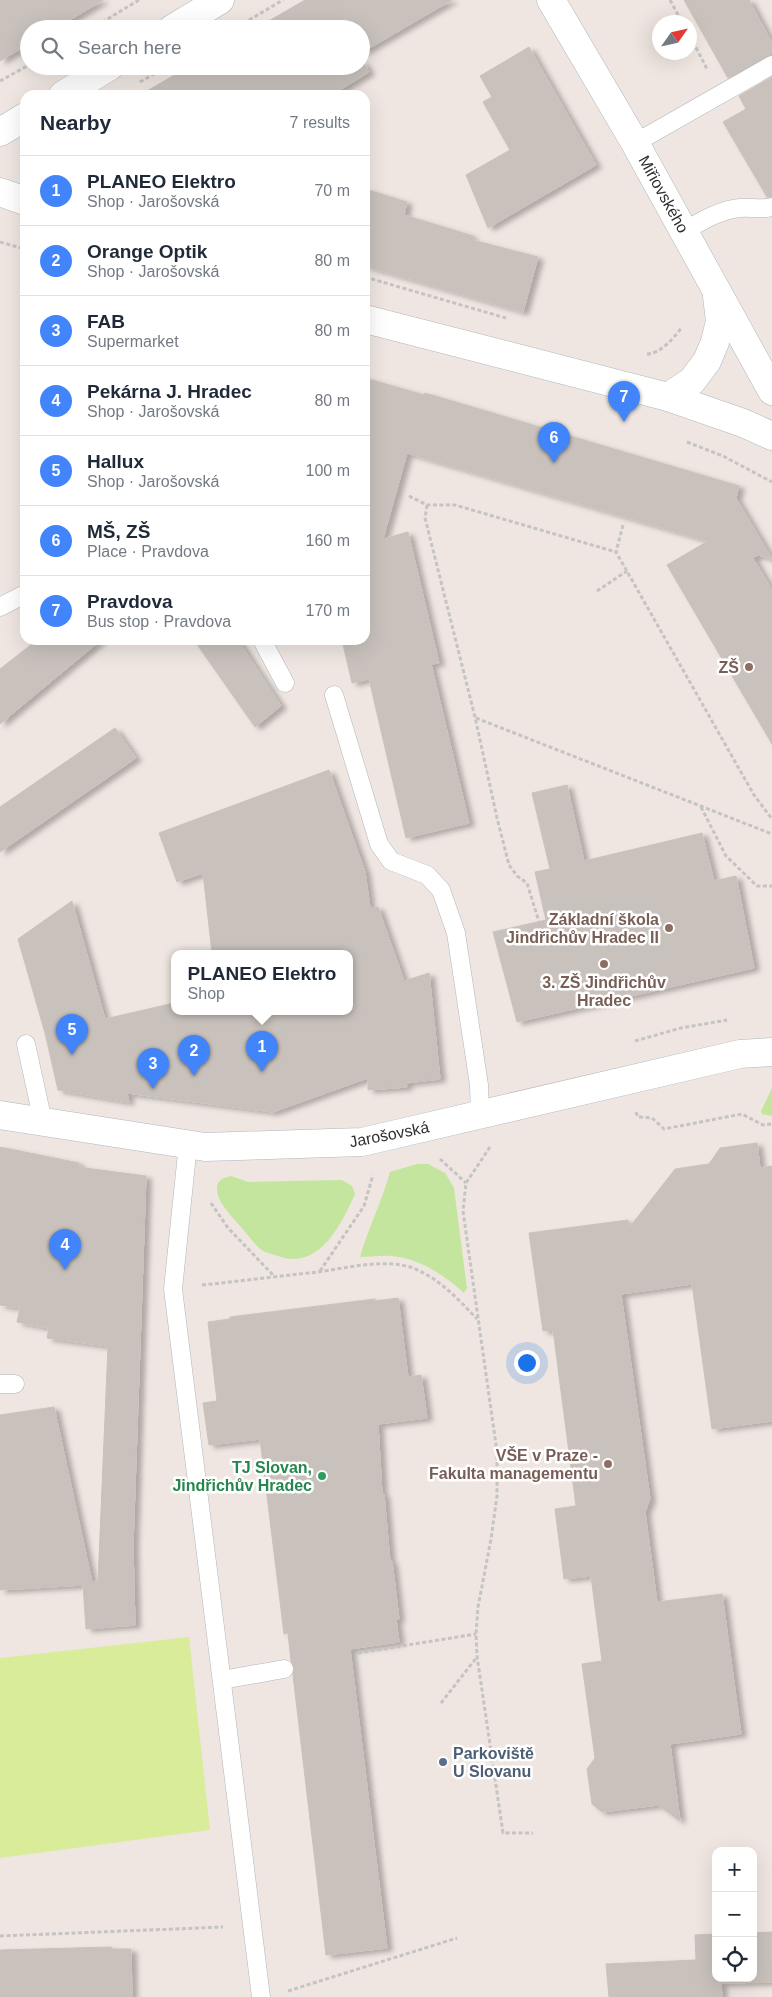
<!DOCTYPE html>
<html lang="en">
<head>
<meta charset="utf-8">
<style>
	:root { --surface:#fff; --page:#f2f2f3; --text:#1f2937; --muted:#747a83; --line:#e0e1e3; --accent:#4285fb }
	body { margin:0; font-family:Helvetica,sans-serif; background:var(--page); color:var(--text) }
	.controls { position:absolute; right:15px; bottom:15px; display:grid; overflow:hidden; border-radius:10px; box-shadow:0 5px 20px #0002 }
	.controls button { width:45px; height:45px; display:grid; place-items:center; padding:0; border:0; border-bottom:1px solid var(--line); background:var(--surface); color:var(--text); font:25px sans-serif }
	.compass { position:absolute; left:652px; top:15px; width:45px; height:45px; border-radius:50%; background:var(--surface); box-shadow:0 5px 20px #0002; rotate:56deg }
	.you { position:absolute; left:526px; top:1362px; width:18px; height:18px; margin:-12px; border:4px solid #fff; border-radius:50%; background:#1a73e8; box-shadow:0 0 0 8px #1a73e833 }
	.badge { display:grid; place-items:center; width:32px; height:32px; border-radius:50%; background:var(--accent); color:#fff; font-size:16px; font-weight:700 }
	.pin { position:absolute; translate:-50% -41px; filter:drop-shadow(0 1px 2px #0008) }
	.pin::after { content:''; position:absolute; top:26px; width:18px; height:15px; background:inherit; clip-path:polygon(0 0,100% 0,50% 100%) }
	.popup { position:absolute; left:171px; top:950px; width:182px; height:65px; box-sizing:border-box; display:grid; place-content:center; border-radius:10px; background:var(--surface); filter:drop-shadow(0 1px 4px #0005); font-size:16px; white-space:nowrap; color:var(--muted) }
	.popup b { font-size:19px; color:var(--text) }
	.popup::after { content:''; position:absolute; left:50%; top:100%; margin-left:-10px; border:10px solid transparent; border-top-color:var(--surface) }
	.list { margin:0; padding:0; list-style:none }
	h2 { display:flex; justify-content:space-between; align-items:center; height:65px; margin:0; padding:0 20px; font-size:21px }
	h2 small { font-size:16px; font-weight:400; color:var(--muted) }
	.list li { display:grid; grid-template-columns:32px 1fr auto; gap:15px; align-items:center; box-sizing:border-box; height:70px; padding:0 20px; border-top:1px solid var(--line) }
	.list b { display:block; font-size:19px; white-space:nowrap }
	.list p { margin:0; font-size:16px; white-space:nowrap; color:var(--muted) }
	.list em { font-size:16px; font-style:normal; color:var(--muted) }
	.icon { flex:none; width:28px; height:28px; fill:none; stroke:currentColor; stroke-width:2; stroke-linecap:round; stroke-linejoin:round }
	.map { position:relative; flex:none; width:772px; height:1997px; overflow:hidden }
	.search { position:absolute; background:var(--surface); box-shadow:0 5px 20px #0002; left:20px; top:20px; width:350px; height:55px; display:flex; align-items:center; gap:12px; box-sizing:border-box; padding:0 18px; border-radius:28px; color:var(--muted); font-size:19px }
	.panel { position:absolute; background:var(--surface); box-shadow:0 5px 20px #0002; left:20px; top:90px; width:350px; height:555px; border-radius:15px }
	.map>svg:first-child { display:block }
</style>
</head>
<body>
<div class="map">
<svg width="772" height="1997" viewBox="0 0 772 1997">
	<defs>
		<filter id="shadow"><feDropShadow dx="5.5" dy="3" stdDeviation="2.5" flood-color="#0004"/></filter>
	</defs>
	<rect width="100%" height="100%" fill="#efe6e1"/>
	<g fill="#c3e59e">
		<polygon points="772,1088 772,1116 762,1114 761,1111"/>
		<path d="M417 1164H428L445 1173 454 1188 467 1288 464 1293C444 1275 419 1258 391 1256 381 1255 370 1257 360 1257 368 1228 382 1202 390 1172Z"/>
		<path d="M231 1176 248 1182 342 1180 352 1186 355 1194C341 1225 319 1271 278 1256 273 1254 267 1253 263 1251 254 1245 247 1233 240 1226 231 1216 216 1201 217 1187 218 1179 224 1178 231 1176Z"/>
	</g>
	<polygon fill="#d8ec9a" points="189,1637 210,1830 0,1858 0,1658"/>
	<g fill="#c8c1bc" stroke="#cbc2ba" filter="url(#shadow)">
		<polygon points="0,0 103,0 55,29 29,29 29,44 0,61"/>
		<polygon points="305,0 452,0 361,53 361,29 255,29"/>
		<polygon points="684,0 749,0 772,43 772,54 728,78"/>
		<polygon points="529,47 596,165 488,228 466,175 510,150 483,102 492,97 480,76"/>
		<polygon points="361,59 369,72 332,95 140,95 190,66 361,66"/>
		<polygon points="772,77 772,197 767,197 723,122 746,109 739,96"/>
		<polygon points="365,189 407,202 404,215 473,236 468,239 538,257 523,312 365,266"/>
		<polygon points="365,378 424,395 425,393 739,486 736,498 772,559 758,555 753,558 772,590 772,744 667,565 708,541 407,453 383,539 408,532 439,663 431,664 469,823 406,838 369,679 352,683 342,640 365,640"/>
		<polygon points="37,640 101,640 0,724 0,669"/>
		<polygon points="194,640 238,640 281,706 255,727"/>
		<polygon points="115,728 136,758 0,852 0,807"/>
		<polygon points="329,770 365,872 370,908 378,907 404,981 429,973 440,1079 406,1083 407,1087 368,1090 368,1078 273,1112 127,1093 129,1102 58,1090 45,1033 18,939 72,901 105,1019 174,1003 174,1011 350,1011 350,953 212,953 203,873 177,882 159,833"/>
		<polygon points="567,785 584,861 702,833 714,881 736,876 754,968 517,1022 493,932 546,920 535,872 550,869 532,793"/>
		<polygon points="757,1143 760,1168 772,1166 772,1421 712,1429 692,1284 621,1294 650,1499 645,1512 657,1602 722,1594 741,1734 670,1744 680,1821 658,1805 602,1812 592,1804 587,1769 595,1758 582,1664 602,1661 591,1576 564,1579 555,1509 576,1506 553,1330 543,1331 529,1233 628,1220 629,1228 675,1169 709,1164 720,1148"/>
		<polygon points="0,1147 79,1163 78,1167 146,1176 133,1546 135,1625 86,1629 83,1585 0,1590 0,1415 54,1407 92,1582 98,1581 108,1346 47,1338 49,1328 17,1322 20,1308 0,1305"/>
		<polygon points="398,1298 408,1377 421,1375 427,1418 378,1424 382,1494 384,1494 390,1562 392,1561 399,1619 396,1619 399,1642 350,1649 387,1948 326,1955 293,1675 294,1668 291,1661 288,1633 284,1634 260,1439 209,1445 203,1403 217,1401 208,1322 230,1319 230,1317 375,1299 375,1301"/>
		<polygon points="772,1932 772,1982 721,1983 722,1997 609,1997 606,1964 696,1960 695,1935 716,1934 716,1978 753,1978 753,1933"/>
		<polygon points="111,1947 112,1949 131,1949 132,1997 0,1997 0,1950"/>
	</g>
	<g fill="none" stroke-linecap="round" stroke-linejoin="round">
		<defs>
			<g id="lane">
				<polyline points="635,143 772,65"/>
				<path d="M684 231C702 221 719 210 740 208 751 207 761 210 772 207"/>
				<polyline points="0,607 25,594"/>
				<polyline points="262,640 285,683"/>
				<polyline points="334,695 379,844 391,861 427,875 441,890 456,933 479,1085 480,1115"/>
				<polyline points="26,1044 43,1122"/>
				<polyline points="188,1144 173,1289 261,1997"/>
				<polyline points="0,1384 15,1384"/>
				<polyline points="222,1680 284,1669"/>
			</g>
			<g id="street">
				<polyline points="551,0 635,143 772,391"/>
				<polyline points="172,29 220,0"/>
				<polyline points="63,95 110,66"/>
				<polyline points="0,132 25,117"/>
				<polyline points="0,192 25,201"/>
				<polyline points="365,319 668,397 743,423 772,436"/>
				<polyline points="668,397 692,381 707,361 715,342 720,321 717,296"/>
				<polyline points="0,1115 205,1147 362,1142 740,1054 772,1052"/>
			</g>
		</defs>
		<use href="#lane" stroke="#b1b6be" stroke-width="19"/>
		<use href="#street" stroke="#b1b6be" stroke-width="29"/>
		<g stroke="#c4c4c4" stroke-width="3" stroke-dasharray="4 2.5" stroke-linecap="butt">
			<polyline points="670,0 682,22"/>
			<polyline points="249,20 283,0"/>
			<polyline points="91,29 139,0"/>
			<polyline points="690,36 707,69"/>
			<polyline points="0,81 29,65"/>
			<polyline points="140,82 168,66"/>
			<polyline points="0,242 25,249"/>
			<polyline points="365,277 506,318"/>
			<path d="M647 354C660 354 675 337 682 327"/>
			<polyline points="687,442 723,456 772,482"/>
			<polyline points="409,496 427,505 455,505 616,552"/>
			<polyline points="427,505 425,518 475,717 497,818 509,865 517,876 527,883 539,922"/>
			<polyline points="623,525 616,552 754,795 772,819"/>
			<polyline points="597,591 627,571"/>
			<polyline points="476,718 772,834"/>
			<polyline points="701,807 726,856 757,886 772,886"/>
			<polyline points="635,1041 681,1028 727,1020"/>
			<polyline points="636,1112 638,1117 652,1118 664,1129 742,1114 763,1125 772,1124"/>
			<polyline points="490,1147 466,1183 463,1211 497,1452 497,1496 491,1539 478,1607 476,1634 477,1656 503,1833 533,1833"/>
			<polyline points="440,1159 466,1183"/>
			<polyline points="211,1203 228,1228 274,1276"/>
			<polyline points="320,1271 364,1206 373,1175"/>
			<path d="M202 1285C241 1281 280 1276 318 1272 346 1268 386 1258 413 1268 440 1279 458 1299 477 1319"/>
			<polyline points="358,1653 476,1634"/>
			<polyline points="441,1703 477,1657"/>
			<polyline points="0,1936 223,1927"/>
			<polyline points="288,1991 457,1938"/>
		</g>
		<use href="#lane" stroke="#fff" stroke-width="18"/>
		<use href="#street" stroke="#fff" stroke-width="28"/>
	</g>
	<g fill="#8d6e63" stroke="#fff" stroke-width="2">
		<circle cx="749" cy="667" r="5"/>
		<circle cx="669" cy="928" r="5"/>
		<circle cx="604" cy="964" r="5"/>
		<circle cx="608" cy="1464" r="5"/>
	</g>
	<circle fill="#2e9e5b" stroke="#fff" stroke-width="2" cx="322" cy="1476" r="5"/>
	<circle fill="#5c6f8a" stroke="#fff" stroke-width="2" cx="443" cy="1762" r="5"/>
	<g text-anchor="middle" stroke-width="5" stroke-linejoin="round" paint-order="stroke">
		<g font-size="16" fill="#2e2e2e" stroke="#fff">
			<text transform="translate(664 194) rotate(61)" y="6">Miřiovského</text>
			<text transform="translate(389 1134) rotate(-11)" y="6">Jarošovská</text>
		</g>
		<g font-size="16" font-weight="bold" fill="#785e54" stroke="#fff" text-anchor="end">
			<text x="739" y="673">ZŠ</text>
			<text x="659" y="925">Základní škola<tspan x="659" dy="18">Jindřichův Hradec II</tspan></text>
			<text x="604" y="988" text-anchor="middle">3. ZŠ Jindřichův<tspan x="604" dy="18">Hradec</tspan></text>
			<text x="598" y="1461">VŠE v Praze -<tspan x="598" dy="18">Fakulta managementu</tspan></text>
		</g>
		<g font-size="16" font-weight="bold" fill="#27864d" stroke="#fff" text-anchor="end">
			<text x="312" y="1473">TJ Slovan,<tspan x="312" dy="18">Jindřichův Hradec</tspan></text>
		</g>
		<g font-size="16" font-weight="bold" fill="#4e5e75" stroke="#fff" text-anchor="start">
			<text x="453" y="1759">Parkoviště<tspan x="453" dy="18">U Slovanu</tspan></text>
		</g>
	</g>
</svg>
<div class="controls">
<button>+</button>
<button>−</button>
<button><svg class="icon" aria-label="locate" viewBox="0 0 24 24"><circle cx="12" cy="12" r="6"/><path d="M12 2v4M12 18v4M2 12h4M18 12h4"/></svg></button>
</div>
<svg class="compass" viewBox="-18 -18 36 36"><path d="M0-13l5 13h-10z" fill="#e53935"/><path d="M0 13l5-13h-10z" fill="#747a83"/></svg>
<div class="you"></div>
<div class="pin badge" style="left:262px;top:1072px">1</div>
<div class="popup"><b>PLANEO Elektro</b>Shop</div>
<div class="pin badge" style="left:194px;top:1076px">2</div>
<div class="pin badge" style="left:153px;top:1089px">3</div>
<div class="pin badge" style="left:65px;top:1270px">4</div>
<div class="pin badge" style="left:72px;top:1055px">5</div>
<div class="pin badge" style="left:554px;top:463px">6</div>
<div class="pin badge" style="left:624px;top:422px">7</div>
<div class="search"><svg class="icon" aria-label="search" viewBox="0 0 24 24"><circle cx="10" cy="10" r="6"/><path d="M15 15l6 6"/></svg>Search here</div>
<section class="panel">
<h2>Nearby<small>7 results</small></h2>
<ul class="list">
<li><span class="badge">1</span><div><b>PLANEO Elektro</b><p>Shop · Jarošovská</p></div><em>70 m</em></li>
<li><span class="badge">2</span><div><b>Orange Optik</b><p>Shop · Jarošovská</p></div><em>80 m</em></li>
<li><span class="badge">3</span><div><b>FAB</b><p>Supermarket</p></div><em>80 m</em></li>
<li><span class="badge">4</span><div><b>Pekárna J. Hradec</b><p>Shop · Jarošovská</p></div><em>80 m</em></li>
<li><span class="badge">5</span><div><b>Hallux</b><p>Shop · Jarošovská</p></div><em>100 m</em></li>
<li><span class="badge">6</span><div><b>MŠ, ZŠ</b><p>Place · Pravdova</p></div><em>160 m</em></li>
<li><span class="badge">7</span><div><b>Pravdova</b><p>Bus stop · Pravdova</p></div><em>170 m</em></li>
</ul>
</section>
</div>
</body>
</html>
